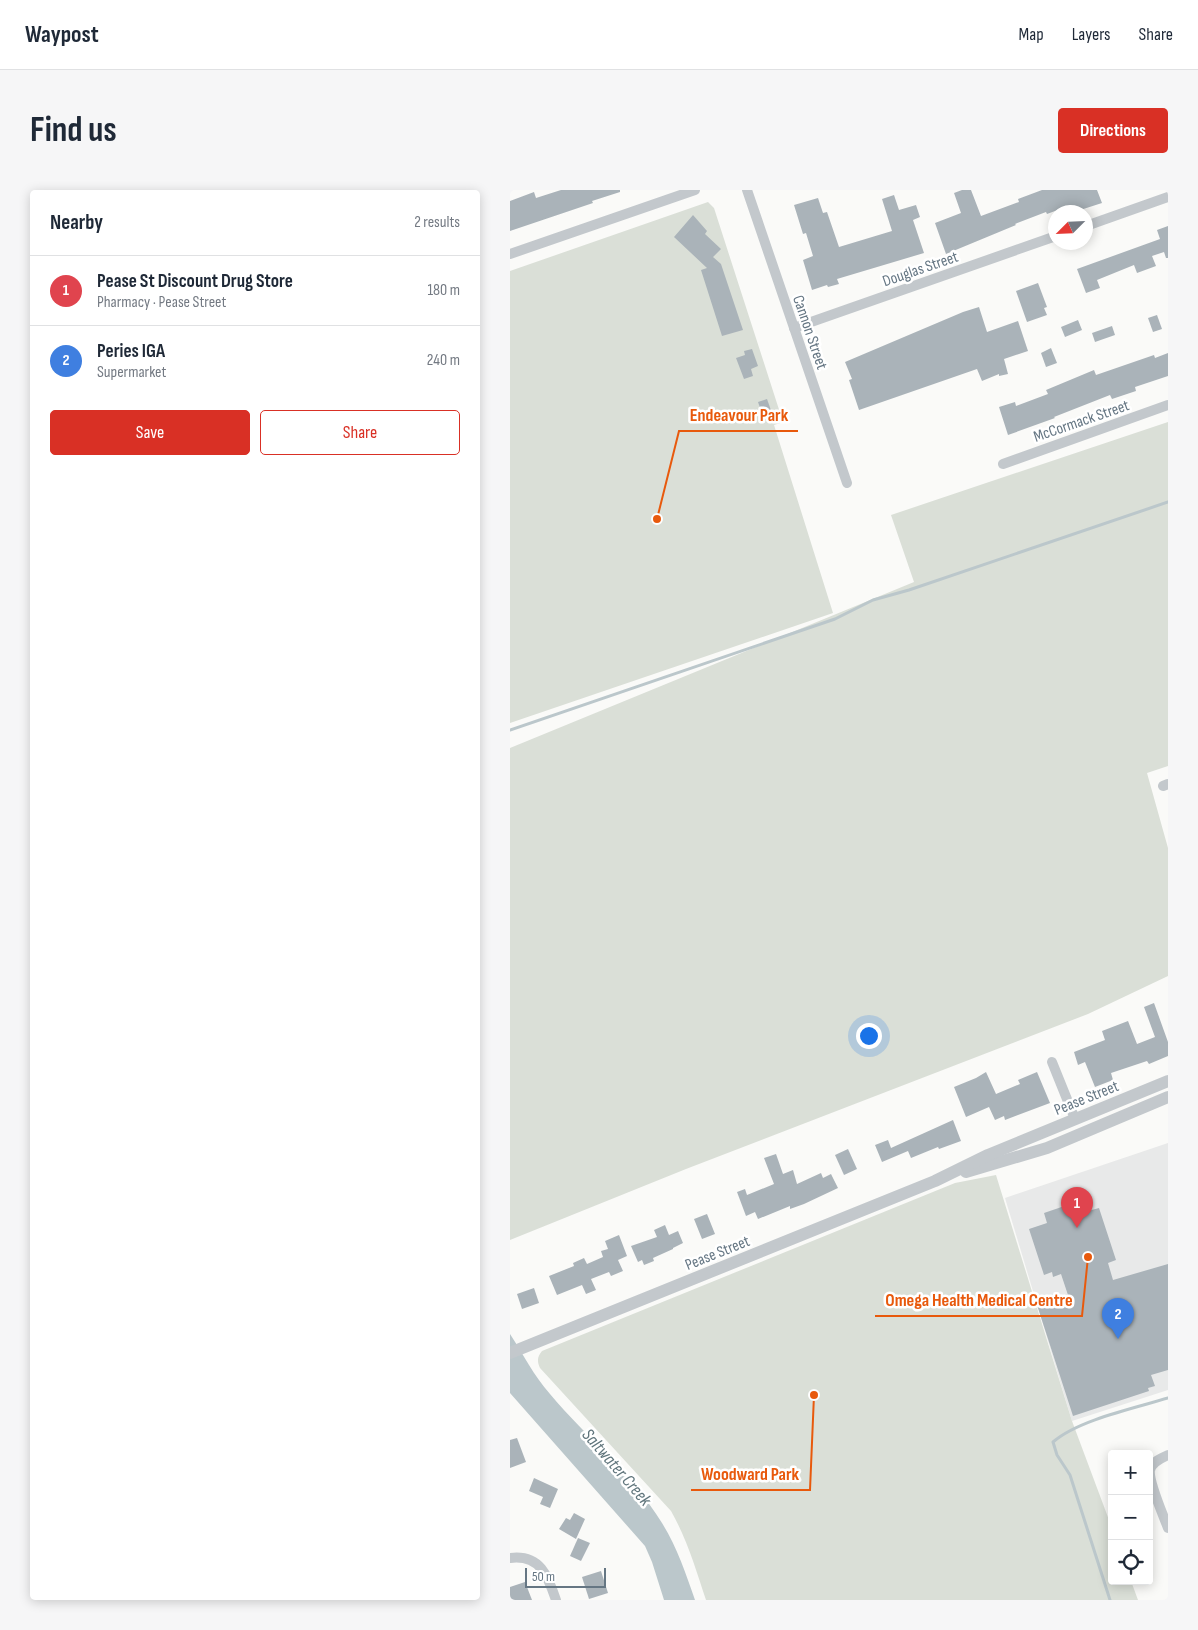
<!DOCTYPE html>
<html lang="en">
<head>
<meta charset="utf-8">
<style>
	:root { --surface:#fff; --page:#f6f6f7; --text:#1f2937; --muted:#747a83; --line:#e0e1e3; --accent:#d93025 }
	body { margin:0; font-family:"Sofia Sans Condensed",sans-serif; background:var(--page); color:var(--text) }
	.controls { position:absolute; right:15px; bottom:15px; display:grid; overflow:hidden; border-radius:5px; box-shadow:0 2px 12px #0003 }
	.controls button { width:45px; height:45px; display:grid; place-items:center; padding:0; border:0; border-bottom:1px solid var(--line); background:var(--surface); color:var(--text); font:25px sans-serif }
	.compass { position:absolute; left:538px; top:15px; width:45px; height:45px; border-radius:50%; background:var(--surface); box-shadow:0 2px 12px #0003; rotate:246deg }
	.scale { position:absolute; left:15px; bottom:12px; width:81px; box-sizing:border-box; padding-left:5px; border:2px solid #657683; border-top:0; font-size:14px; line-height:18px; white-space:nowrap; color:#657683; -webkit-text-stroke:4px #fff; paint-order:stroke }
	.you { position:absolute; left:358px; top:845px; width:18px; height:18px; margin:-12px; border:4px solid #fff; border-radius:50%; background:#1a73e8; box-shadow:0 0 0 8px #1a73e833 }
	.badge { display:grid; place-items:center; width:32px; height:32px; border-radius:50%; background:var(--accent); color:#fff; font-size:16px; font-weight:700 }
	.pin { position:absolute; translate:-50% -41px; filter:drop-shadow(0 1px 2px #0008) }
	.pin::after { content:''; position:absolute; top:26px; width:18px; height:15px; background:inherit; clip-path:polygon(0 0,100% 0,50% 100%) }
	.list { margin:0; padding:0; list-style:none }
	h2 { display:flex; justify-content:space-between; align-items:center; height:65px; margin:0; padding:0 20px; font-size:21px }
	h2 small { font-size:16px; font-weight:400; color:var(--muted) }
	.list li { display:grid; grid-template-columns:32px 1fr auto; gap:15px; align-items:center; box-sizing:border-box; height:70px; padding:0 20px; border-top:1px solid var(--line) }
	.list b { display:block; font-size:19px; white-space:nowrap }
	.list p { margin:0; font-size:16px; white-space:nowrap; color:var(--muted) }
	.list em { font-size:16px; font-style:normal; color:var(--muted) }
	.actions { display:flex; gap:10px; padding:15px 20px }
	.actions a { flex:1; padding:11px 0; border:1px solid var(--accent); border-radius:5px; text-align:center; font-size:18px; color:var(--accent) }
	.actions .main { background:var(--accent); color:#fff }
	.icon { flex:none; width:28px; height:28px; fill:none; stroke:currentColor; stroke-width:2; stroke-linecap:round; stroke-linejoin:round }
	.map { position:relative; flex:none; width:658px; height:1410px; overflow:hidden; border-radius:5px }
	header { display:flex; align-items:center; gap:30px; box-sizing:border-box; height:70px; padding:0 25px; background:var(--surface); border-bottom:1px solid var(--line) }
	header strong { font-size:24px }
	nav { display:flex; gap:28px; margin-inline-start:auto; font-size:18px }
	.intro { display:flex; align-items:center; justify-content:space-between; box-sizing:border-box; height:120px; padding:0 30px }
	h1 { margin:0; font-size:35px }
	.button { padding:12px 22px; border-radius:5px; background:var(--accent); color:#fff; font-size:18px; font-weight:700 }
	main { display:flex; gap:30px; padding:0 30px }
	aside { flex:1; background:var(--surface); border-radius:5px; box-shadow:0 2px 12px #0003 }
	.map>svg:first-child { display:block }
</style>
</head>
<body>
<header>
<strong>Waypost</strong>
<nav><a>Map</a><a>Layers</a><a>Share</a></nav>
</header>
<div class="intro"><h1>Find us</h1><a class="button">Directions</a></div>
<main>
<aside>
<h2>Nearby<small>2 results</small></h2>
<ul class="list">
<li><span class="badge" style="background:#e0444e">1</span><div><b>Pease St Discount Drug Store</b><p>Pharmacy · Pease Street</p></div><em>180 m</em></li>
<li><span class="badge" style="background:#3f7fe0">2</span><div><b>Peries IGA</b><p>Supermarket</p></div><em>240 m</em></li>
</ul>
<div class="actions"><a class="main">Save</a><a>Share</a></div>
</aside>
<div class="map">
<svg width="658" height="1410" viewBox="0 0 658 1410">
	<rect width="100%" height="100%" fill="#fafaf8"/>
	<polygon fill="#e8e9e9" points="658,953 658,1200 562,1231 495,1008"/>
	<g fill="#dadfd7">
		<polygon points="198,12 204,18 273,232 264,235 323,423 0,533 0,81"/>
		<polygon points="658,232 658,576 637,583 658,658 658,786 578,824 176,979 0,1050 0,558 404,392 381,325"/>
		<path d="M486 985 562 1231 602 1338V1391H621L628 1410H196C186 1380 177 1349 161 1321L30 1178C27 1171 27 1167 32 1161L445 993Z"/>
	</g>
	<path fill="#bbc7cb" d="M0 1144C13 1164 24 1186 40 1204 77 1248 122 1284 152 1333 167 1357 176 1384 185 1410H154L142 1372 135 1356 0 1203Z"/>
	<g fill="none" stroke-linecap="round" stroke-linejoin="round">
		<g stroke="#bbc7cb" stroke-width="3">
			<polyline points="0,540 325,429 363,410 399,400 658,312"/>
			<path d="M600 1410 560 1285 547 1265 543 1252C568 1230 625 1218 658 1208"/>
		</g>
	</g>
	<g fill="#aab3b9">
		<polygon points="51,0 110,0 110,2 82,11 83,13 0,41 0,11 24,2 26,8"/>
		<polygon points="452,0 461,0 471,26 509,12 508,9 532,0 587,0 592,13 564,22 561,15 537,24 536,22 505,34 506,35 436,64 425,33 451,23 444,3"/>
		<polygon points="384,5 389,20 406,15 410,27 403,30 414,63 327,89 329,94 318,97 317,95 302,100 293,70 303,66 296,43 293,44 284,15 308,8 313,23 317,22 329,57 382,41 372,9"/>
		<polygon points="183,25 197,41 195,44 211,59 203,67 211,74 233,140 212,146 191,80 197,78 164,47"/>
		<polygon points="658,36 658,68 656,68 654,62 642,66 646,76 627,83 624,75 587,90 590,98 576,103 567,79 650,49 647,40"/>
		<polygon points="528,93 537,117 534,118 537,125 517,132 506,101"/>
		<polygon points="469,117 477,142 508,131 518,161 494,169 498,184 489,186 489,184 472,191 467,179 349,220 339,190 342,189 335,172 453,122"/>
		<polygon points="647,125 652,139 643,142 638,128"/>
		<polygon points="568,130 572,140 555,147 551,137"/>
		<polygon points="602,136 605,145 585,152 582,143"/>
		<polygon points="541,158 547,173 536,177 531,163"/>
		<polygon points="242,159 248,176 241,179 243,186 234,189 226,168 235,165 234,161"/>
		<polygon points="658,163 658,186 625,197 626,201 602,209 600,205 544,227 545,228 498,245 489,217 505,212 506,216 538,204 536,200 584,180 586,185 644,165 645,168"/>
		<polygon points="257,209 263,226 254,229 248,212"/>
		<polygon points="644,813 658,852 658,866 639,874 637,871 601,883 603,890 585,897 575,872 568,875 564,862 595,850 592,841 618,831 627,854 645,847 634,817"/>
		<polygon points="476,882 486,904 510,894 508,890 527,882 540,913 495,930 494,926 485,930 479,917 456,927 444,897 466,888"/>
		<polygon points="443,930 451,951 429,959 428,957 401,968 398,961 372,972 365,955 378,950 381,958"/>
		<polygon points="338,959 347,979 334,985 325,965"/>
		<polygon points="266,964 273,984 283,980 287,994 311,983 313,988 321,984 328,998 294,1014 280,1019 280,1016 248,1029 245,1022 236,1026 227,1002 235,999 237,1005 264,994 254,968"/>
		<polygon points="575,1009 578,1021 589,1018 606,1070 598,1073 603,1090 658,1074 658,1180 641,1185 645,1196 638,1198 639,1201 563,1226 527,1115 558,1105 551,1084 543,1087 542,1082 534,1085 519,1039 537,1033 534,1023"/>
		<polygon points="197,1024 205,1044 192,1049 184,1029"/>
		<polygon points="155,1035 159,1045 168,1041 173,1053 163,1058 163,1059 143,1068 144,1071 134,1075 132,1070 128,1072 121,1056 147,1047 144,1040"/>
		<polygon points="109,1045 117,1066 108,1070 113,1081 101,1086 99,1082 81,1089 86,1100 76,1104 72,1095 47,1105 39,1086 64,1076 63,1073 74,1068 77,1074 93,1067 91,1061 98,1059 95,1051"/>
		<polygon points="24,1098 29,1113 12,1119 7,1104"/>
		<polygon points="7,1248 16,1272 0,1278 0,1250"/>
		<polygon points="24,1288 48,1299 40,1318 30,1314 33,1307 19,1301"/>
		<polygon points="64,1323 75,1329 66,1349 49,1339 56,1328 60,1330"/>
		<polygon points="68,1348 80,1353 71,1371 60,1366"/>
		<polygon points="91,1381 98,1403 79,1409 72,1387"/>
		<polygon points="15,1392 22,1410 0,1410 0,1397"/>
	</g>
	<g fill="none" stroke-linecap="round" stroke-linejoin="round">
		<g stroke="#c3c8cc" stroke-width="10">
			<polyline points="237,0 337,293"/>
			<polyline points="576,36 658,7"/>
			<polyline points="0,64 185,0"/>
			<polyline points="284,138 546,46"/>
			<polyline points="493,274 658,215"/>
			<polyline points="653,596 658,594"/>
			<polyline points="542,872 565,929"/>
			<path d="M658 1265C651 1268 642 1272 640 1280 638 1291 654 1327 658 1338"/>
			<path d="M0 1368C30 1364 38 1386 46 1410"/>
		</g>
		<g stroke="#c3c8cc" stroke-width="12">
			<polyline points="456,982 537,958 658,907"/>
			<polyline points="0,1163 425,991 478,965 658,891"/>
		</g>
	</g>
	<g text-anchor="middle" stroke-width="5" stroke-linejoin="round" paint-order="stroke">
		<g font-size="16" fill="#657683" stroke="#fff">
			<text transform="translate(410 78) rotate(-19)" y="6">Douglas Street</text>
			<text transform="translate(301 142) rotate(71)" y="6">Cannon Street</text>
			<text transform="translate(571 230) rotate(-19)" y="6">McCormack Street</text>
			<text transform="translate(576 907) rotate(-22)" y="6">Pease Street</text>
			<text transform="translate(207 1062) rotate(-22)" y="6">Pease Street</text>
		</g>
		<g font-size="18" font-style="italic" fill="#60757c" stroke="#fff">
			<text transform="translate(107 1277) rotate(49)" y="6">Saltwater Creek</text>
		</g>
	</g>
	<path fill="none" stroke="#e8590c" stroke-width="2" d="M147 329L169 241H288M578 1067L572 1126H365M304 1205L300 1300H181"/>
	<g fill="#e8590c" stroke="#fff" stroke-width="2">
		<circle cx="147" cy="329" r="5"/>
		<circle cx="578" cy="1067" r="5"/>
		<circle cx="304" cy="1205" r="5"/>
	</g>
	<g font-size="18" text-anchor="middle" font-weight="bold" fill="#e8590c" stroke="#fff" stroke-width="5" stroke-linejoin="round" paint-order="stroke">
		<text x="229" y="231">Endeavour Park</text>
		<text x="469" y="1116">Omega Health Medical Centre</text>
		<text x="240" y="1290">Woodward Park</text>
	</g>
</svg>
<div class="controls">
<button>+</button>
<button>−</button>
<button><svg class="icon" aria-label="locate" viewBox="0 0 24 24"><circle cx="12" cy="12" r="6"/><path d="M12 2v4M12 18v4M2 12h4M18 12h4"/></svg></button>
</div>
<svg class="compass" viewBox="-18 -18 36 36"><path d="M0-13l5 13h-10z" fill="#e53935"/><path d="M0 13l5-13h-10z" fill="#747a83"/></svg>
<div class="scale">50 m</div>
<div class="you"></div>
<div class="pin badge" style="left:567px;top:1038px;background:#e0444e">1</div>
<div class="pin badge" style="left:608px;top:1149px;background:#3f7fe0">2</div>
</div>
</main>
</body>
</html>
